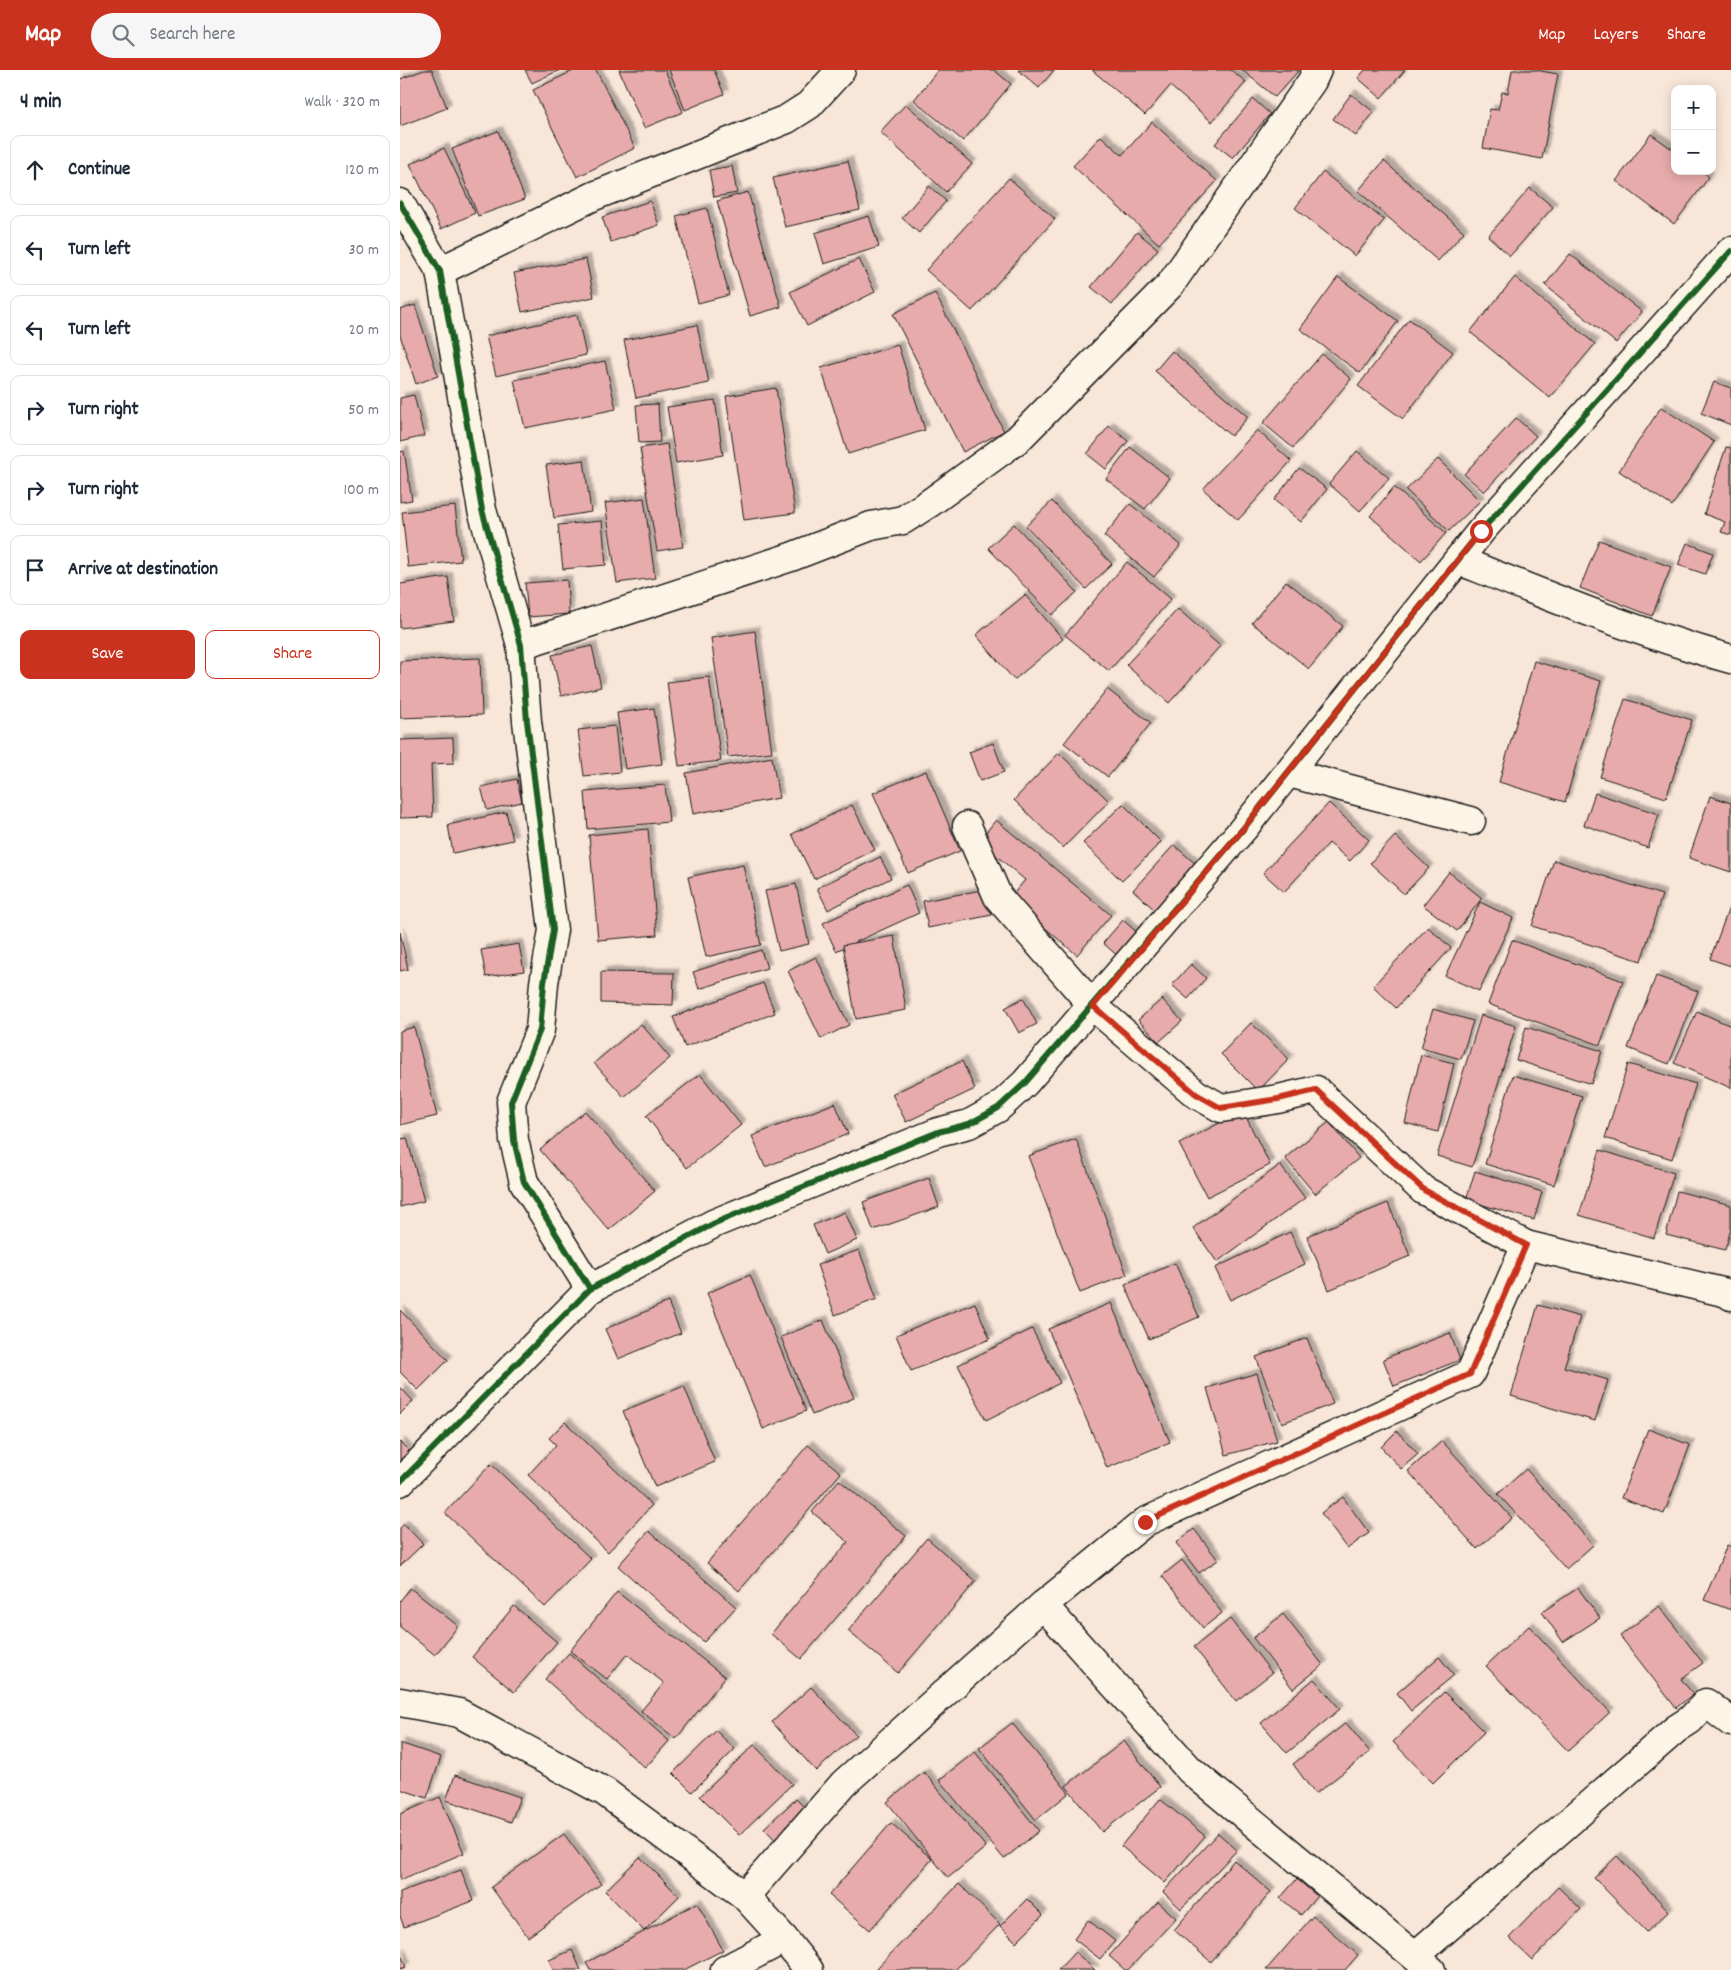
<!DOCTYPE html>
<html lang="en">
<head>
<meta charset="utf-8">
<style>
	:root { --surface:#fff; --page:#f6f6f7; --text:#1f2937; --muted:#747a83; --line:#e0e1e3; --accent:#c8321e }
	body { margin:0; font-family:Dekko,sans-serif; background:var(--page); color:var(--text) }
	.controls { position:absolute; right:15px; top:15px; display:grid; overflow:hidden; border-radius:10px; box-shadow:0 2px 12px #0003 }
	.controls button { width:45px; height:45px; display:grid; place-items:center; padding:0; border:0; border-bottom:1px solid var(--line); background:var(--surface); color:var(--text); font:25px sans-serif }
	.stop { position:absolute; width:15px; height:15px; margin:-11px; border:4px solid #c8321e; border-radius:50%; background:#fff }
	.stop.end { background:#c8321e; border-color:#fff; box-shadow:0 1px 5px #0008 }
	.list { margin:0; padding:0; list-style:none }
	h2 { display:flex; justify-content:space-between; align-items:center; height:65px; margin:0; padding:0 20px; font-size:21px }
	h2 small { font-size:16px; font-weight:400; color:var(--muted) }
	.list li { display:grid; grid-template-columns:32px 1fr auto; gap:15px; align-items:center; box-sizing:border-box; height:70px; margin:0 10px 10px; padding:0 10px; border:1px solid var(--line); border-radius:10px }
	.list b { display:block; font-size:19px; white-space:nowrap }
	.list em { font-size:16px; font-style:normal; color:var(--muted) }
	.actions { display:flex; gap:10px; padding:15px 20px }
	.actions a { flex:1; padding:11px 0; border:1px solid var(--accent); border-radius:10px; text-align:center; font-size:18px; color:var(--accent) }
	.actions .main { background:var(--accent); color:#fff }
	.icon { flex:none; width:28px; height:28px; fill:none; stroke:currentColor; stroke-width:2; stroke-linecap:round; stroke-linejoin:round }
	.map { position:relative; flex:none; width:1331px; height:1900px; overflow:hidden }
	header { display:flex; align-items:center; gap:30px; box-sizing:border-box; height:70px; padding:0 25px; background:var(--accent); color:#fff }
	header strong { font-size:24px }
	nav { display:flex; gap:28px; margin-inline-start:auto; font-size:18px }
	.search { width:350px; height:45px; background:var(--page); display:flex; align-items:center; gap:12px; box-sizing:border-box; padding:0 18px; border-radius:28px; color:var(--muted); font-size:19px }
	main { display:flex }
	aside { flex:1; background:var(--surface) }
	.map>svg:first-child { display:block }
</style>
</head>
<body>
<header>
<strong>Map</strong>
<div class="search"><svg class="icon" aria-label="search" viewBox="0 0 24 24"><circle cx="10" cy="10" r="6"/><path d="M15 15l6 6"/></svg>Search here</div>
<nav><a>Map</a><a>Layers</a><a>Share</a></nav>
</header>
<main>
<aside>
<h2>4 min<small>Walk · 320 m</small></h2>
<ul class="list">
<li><svg class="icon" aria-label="ahead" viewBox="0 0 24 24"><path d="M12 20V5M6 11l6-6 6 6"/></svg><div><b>Continue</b></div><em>120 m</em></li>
<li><svg class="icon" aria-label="left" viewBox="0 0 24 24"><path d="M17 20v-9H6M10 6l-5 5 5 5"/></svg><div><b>Turn left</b></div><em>30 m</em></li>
<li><svg class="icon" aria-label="left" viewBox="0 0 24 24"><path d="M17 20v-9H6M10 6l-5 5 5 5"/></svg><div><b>Turn left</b></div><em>20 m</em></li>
<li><svg class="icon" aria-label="right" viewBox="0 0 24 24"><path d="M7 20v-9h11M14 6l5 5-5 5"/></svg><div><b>Turn right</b></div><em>50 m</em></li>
<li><svg class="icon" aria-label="right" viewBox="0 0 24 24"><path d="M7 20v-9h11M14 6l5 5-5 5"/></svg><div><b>Turn right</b></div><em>100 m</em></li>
<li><svg class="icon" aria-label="arrive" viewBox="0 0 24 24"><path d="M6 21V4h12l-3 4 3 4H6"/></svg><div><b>Arrive at destination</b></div></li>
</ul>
<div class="actions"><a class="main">Save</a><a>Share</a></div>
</aside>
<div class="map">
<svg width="1331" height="1900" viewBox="0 0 1331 1900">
	<defs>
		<filter id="shadow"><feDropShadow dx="4.5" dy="-4.5" stdDeviation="1" flood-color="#0004"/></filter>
	</defs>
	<rect width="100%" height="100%" fill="#f8e6d9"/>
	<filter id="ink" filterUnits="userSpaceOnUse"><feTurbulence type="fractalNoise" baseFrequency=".02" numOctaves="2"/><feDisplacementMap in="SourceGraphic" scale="10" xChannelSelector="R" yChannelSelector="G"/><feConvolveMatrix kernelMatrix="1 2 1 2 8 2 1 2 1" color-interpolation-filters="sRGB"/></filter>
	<g filter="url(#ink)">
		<g fill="#e6abaa" stroke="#1c1c1c" filter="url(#shadow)">
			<polygon points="24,0 32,0 47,38 0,56 0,9"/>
			<polygon points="125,0 160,0 132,13"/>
			<polygon points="175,0 196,0 235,78 177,107 133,20"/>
			<polygon points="219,0 265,0 283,42 244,58"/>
			<polygon points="269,0 314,0 324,24 285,40"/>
			<polygon points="538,0 594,0 611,14 563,71 514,30"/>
			<polygon points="618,0 654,0 639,18"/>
			<polygon points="692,0 831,0 846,12 812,52 770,16 745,45"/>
			<polygon points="842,0 899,0 875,27"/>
			<polygon points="965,0 1005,0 981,28 958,8"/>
			<polygon points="1112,0 1135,0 1158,4 1142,89 1083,78 1090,39 1098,40 1102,22 1108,23"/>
			<polygon points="951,24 974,42 956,66 933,49"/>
			<polygon points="853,29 870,44 833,88 815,74"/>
			<polygon points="506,34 572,94 546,122 480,62"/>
			<polygon points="752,52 817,111 759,174 673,96 701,66 722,85"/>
			<polygon points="98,61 125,129 78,146 52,79"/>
			<polygon points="1251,64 1275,81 1275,101 1302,101 1309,107 1274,154 1216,111"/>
			<polygon points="44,78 75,143 41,159 10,94"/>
			<polygon points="448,91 460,140 385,157 373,108"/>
			<polygon points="984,91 1064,162 1038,191 958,121"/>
			<polygon points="332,96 337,123 314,127 309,100"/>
			<polygon points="923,102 984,150 955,186 895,138"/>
			<polygon points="609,108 655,149 572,241 526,200"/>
			<polygon points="529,116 546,131 519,163 502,148"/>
			<polygon points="1130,118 1153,137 1110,186 1088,166"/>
			<polygon points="348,122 381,237 350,246 317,131"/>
			<polygon points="250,131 259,155 211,172 202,147"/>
			<polygon points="307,138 329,225 298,233 276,146"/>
			<polygon points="469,146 479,177 424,194 415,163"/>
			<polygon points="737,162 758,179 712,234 691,217"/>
			<polygon points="1170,184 1242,242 1216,273 1145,215"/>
			<polygon points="186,189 194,227 122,242 114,203"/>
			<polygon points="459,189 475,222 407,256 390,222"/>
			<polygon points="938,207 998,251 960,303 900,259"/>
			<polygon points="1115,207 1195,274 1150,328 1070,262"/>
			<polygon points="535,223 604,361 563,382 493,244"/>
			<polygon points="15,235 38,306 16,314 0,265 0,240"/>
			<polygon points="177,245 186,285 96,306 86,266"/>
			<polygon points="1009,249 1053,282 1003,349 958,316"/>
			<polygon points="297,255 309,313 236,328 224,270"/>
			<polygon points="498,275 525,360 448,384 421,298"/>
			<polygon points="772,281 848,347 831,366 755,301"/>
			<polygon points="922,284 951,309 893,378 863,353"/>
			<polygon points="205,291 216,339 125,358 114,310"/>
			<polygon points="1314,312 1331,318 1331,355 1301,343"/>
			<polygon points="376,318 395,443 344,450 326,326"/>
			<polygon points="14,325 24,366 0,372 0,328"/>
			<polygon points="315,330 323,385 276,393 267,337"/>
			<polygon points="258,334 260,372 239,373 236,335"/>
			<polygon points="1261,337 1314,372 1272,436 1219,401"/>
			<polygon points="1116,348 1136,366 1084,422 1064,404"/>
			<polygon points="709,356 728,371 706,399 687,384"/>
			<polygon points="857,360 891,391 838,450 803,419"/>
			<polygon points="267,374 283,477 257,481 240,378"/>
			<polygon points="730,377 770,408 745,439 706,409"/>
			<polygon points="1326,377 1331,378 1331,465 1321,462 1325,452 1304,444"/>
			<polygon points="4,381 12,430 0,432 0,382"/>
			<polygon points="957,381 989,408 960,441 929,414"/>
			<polygon points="1038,389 1080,431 1049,461 1006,420"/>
			<polygon points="184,390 191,442 154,448 146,395"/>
			<polygon points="899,398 927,419 901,452 874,430"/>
			<polygon points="994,417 1046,463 1021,491 970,446"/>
			<polygon points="244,428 255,508 217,513 205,433"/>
			<polygon points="652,431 712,494 686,519 626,456"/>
			<polygon points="730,434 781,475 754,507 704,466"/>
			<polygon points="55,436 61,491 8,497 2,442"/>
			<polygon points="202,451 206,495 163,499 158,455"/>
			<polygon points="614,454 677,522 652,545 588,478"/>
			<polygon points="1199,470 1271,497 1252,546 1180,518"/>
			<polygon points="1287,473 1313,483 1305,504 1278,495"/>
			<polygon points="727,492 771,529 709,601 665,565"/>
			<polygon points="48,507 54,551 0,558 0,514"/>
			<polygon points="167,510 169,544 128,547 125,513"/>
			<polygon points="886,511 943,556 909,599 852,553"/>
			<polygon points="625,525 663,569 614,610 576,565"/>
			<polygon points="778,539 820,576 769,633 726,595"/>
			<polygon points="355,561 372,682 328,687 311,568"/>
			<polygon points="192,576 201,617 161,626 152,585"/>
			<polygon points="80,588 82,645 0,648 0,591"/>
			<polygon points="1134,591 1201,611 1165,732 1099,712"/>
			<polygon points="309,607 321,691 279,696 267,612"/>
			<polygon points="707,619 751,653 708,707 664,673"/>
			<polygon points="1225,629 1292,650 1266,728 1200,707"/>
			<polygon points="254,638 262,694 225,699 217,643"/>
			<polygon points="215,656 220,702 184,706 178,660"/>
			<polygon points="53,668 54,693 31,694 33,747 0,748 0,670"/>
			<polygon points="593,673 604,702 580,711 569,682"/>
			<polygon points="659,683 709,731 663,778 614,730"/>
			<polygon points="372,687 379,728 293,744 286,703"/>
			<polygon points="526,701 560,781 508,803 473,723"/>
			<polygon points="117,709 122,732 87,740 81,717"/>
			<polygon points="265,715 269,752 188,759 185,722"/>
			<polygon points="1195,723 1259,744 1248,778 1184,755"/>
			<polygon points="1310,726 1331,733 1331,802 1289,788"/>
			<polygon points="929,733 969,770 950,791 929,773 884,822 863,803"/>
			<polygon points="723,734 761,772 722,811 683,773"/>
			<polygon points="452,735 475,780 414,809 392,764"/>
			<polygon points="106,742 113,770 53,783 48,755"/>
			<polygon points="596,750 711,845 677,885 610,828 625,810 579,771"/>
			<polygon points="248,759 257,865 198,870 189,765"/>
			<polygon points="995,766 1029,798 1004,824 970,793"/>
			<polygon points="774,775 798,796 757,842 733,820"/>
			<polygon points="480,787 491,808 428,840 417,818"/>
			<polygon points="1154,790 1262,825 1241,891 1132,856"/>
			<polygon points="343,795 361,875 306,887 288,807"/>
			<polygon points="1049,802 1082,828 1057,861 1023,835"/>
			<polygon points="396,814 409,874 379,881 365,821"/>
			<polygon points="507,815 519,843 436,881 423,853"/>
			<polygon points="587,819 592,845 528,858 523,831"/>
			<polygon points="1080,832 1113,848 1079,921 1045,906"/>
			<polygon points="1330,835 1331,835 1331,896 1310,889"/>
			<polygon points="723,850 741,866 721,889 703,873"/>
			<polygon points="1028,857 1051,878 996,938 973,916"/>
			<polygon points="0,862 8,899 0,901"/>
			<polygon points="494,866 506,940 456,949 443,875"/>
			<polygon points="1112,870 1223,911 1200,975 1088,934"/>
			<polygon points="119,874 124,901 86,907 81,880"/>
			<polygon points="361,880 367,898 299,919 293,902"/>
			<polygon points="416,887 449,955 421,969 388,901"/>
			<polygon points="791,894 806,908 788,929 772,915"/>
			<polygon points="201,902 274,903 273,935 201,933"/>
			<polygon points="1256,906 1298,921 1269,994 1228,978"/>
			<polygon points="363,913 375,943 285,977 273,947"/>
			<polygon points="623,928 637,954 619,963 605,938"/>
			<polygon points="762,929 782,951 759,972 738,950"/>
			<polygon points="1033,939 1073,951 1061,989 1021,978"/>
			<polygon points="1297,941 1331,956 1331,1018 1274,993"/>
			<polygon points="1081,945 1116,956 1072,1097 1037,1086"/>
			<polygon points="851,953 889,989 858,1021 821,984"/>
			<polygon points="241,954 270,988 224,1027 194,993"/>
			<polygon points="14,957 37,1046 0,1055 0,961"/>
			<polygon points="1126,957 1202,981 1191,1014 1116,990"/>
			<polygon points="1021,985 1054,993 1038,1062 1005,1053"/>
			<polygon points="562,991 575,1019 506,1052 492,1024"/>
			<polygon points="1228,994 1296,1014 1272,1089 1205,1068"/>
			<polygon points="300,1004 341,1055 287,1098 246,1046"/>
			<polygon points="1113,1005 1182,1026 1154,1115 1085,1094"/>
			<polygon points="435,1033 448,1064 365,1097 352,1066"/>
			<polygon points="185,1041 255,1121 209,1160 140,1080"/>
			<polygon points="843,1041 870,1095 807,1127 779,1074"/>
			<polygon points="929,1052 959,1088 915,1124 885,1088"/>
			<polygon points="7,1068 24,1131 0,1137 0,1069"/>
			<polygon points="676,1069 727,1205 680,1223 628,1086"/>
			<polygon points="1200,1080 1274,1103 1254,1168 1179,1145"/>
			<polygon points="880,1095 905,1128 817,1192 793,1158"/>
			<polygon points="1075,1101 1142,1122 1134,1150 1066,1130"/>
			<polygon points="529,1108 539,1137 473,1160 463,1132"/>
			<polygon points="1277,1121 1331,1135 1331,1159 1325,1180 1266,1165"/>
			<polygon points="988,1133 1010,1186 929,1220 907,1166"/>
			<polygon points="445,1142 457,1170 425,1184 413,1155"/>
			<polygon points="890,1162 905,1194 830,1230 815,1198"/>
			<polygon points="459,1180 477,1229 435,1245 417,1195"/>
			<polygon points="775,1193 799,1247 749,1269 725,1215"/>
			<polygon points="350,1205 406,1341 363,1359 307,1223"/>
			<polygon points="268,1232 281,1263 218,1289 205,1259"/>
			<polygon points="575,1233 590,1269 511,1301 496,1265"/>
			<polygon points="711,1233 770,1372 707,1398 648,1259"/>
			<polygon points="1138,1235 1180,1247 1164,1297 1208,1310 1195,1351 1111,1326"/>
			<polygon points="0,1240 48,1290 18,1320 0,1302"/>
			<polygon points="423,1250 454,1328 412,1345 381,1267"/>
			<polygon points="632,1259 660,1313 586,1350 558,1295"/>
			<polygon points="1050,1263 1060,1290 994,1316 983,1289"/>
			<polygon points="907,1268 933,1334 882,1353 856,1287"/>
			<polygon points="857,1303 877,1371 826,1385 807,1318"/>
			<polygon points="284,1316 315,1392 255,1417 223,1341"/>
			<polygon points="0,1317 13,1331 0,1344"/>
			<polygon points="165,1352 252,1435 208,1482 128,1405 156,1375 149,1368"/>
			<polygon points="1248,1359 1290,1375 1264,1444 1221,1428"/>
			<polygon points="997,1361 1018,1384 1001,1399 981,1377"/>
			<polygon points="1042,1371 1112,1448 1077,1479 1008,1401"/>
			<polygon points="0,1372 9,1381 0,1390"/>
			<polygon points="408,1375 441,1403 339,1521 307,1493"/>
			<polygon points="91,1394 191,1489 145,1537 45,1443"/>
			<polygon points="1126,1399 1193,1475 1166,1499 1098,1424"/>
			<polygon points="439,1410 506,1466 401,1589 371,1564 448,1472 412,1442"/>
			<polygon points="943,1427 969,1463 947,1479 921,1443"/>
			<polygon points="4,1454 23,1474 0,1496 0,1458"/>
			<polygon points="794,1459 818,1490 799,1503 776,1473"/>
			<polygon points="249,1461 336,1537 304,1572 218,1496"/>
			<polygon points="527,1468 576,1511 498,1603 448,1561"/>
			<polygon points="1327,1475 1331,1477 1331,1540 1304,1530"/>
			<polygon points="782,1490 822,1543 803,1558 762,1506"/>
			<polygon points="10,1518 58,1556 35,1585 0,1557 0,1531"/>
			<polygon points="1178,1518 1200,1548 1163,1572 1142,1542"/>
			<polygon points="217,1522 325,1607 276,1669 241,1641 264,1613 227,1584 207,1609 170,1581"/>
			<polygon points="114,1536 157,1572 114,1622 72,1587"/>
			<polygon points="1259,1536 1303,1593 1281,1609 1293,1624 1276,1638 1220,1566"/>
			<polygon points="883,1544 923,1595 893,1619 853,1568"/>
			<polygon points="830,1549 872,1603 836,1631 794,1577"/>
			<polygon points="1129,1556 1210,1642 1168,1681 1086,1596"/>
			<polygon points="169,1583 269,1671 245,1698 145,1609"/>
			<polygon points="1039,1587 1054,1605 1011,1641 997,1623"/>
			<polygon points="914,1609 940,1639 887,1683 861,1653"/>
			<polygon points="411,1617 456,1665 416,1701 372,1652"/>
			<polygon points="1044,1622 1084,1662 1033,1713 993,1672"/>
			<polygon points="612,1653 669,1723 636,1750 579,1678"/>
			<polygon points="946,1653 970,1682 915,1724 893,1694"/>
			<polygon points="316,1661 335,1679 292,1722 273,1703"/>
			<polygon points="724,1671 760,1717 702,1762 666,1716"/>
			<polygon points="0,1673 41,1687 27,1728 0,1719"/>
			<polygon points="354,1675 392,1714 339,1765 300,1726"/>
			<polygon points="575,1682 639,1761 604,1789 539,1710"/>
			<polygon points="524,1702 586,1777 548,1808 487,1732"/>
			<polygon points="55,1705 120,1727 111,1752 46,1730"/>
			<polygon points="40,1727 64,1783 0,1810 0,1744"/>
			<polygon points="396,1729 409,1742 377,1772 364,1758"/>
			<polygon points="760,1729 805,1766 765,1813 721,1776"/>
			<polygon points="491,1753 532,1789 470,1860 429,1825"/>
			<polygon points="818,1763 837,1780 781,1839 763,1822"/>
			<polygon points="164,1764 201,1814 128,1867 91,1817"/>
			<polygon points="1217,1786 1269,1841 1247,1862 1194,1808"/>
			<polygon points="240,1787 279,1826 244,1861 205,1821"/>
			<polygon points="834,1790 871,1822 811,1892 774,1860"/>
			<polygon points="61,1800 73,1831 4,1857 0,1846 0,1822"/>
			<polygon points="897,1809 917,1826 901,1845 880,1828"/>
			<polygon points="559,1814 600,1854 555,1900 475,1900"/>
			<polygon points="1158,1817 1181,1839 1132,1890 1109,1868"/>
			<polygon points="627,1829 643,1845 616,1872 600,1856"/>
			<polygon points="758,1832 776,1848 728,1900 725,1900 709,1886"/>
			<polygon points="297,1833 323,1880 284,1900 190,1900 186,1893"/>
			<polygon points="913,1846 958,1885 945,1900 866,1900"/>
			<polygon points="688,1850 715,1871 700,1889 674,1869"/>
			<polygon points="172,1880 181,1900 153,1900 149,1890"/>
			<polygon points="0,1882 6,1897 0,1899"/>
			<polygon points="675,1882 695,1900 658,1900"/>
		</g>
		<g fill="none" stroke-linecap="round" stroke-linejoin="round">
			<defs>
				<g id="street">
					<polyline points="0,133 40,201 82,440 121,575 127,651 153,860 144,913 140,960 111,1032 114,1070 124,1112 190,1219"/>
					<polyline points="40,201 194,126 387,49 409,35 441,0"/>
					<path d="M1058 490C1148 526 1238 563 1331 589"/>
					<polyline points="121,575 391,487 471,456 503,450 531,432 618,369 770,215 912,11 917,0"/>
					<polyline points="889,703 1071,751"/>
					<polyline points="567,756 598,827 693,936 796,1024 821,1038 878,1029 916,1020 1023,1120 1126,1175 1327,1223 1331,1226"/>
					<polyline points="0,1412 190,1219 315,1153 538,1062 569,1054 598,1038 625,1013 843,759 1081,461 1331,181"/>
					<polyline points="643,1535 790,1700 1031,1900"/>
					<polyline points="0,1632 59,1643 205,1722 345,1826 384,1869 409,1900"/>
					<polyline points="345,1826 444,1713 643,1535 745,1452 1070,1304 1126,1175"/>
					<polyline points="1015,1886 1276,1659 1290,1650 1306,1633 1331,1652"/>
					<polyline points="325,1900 384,1869"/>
				</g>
			</defs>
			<use href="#street" stroke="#1c1c1c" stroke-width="31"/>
			<use href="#street" stroke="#fcf5e5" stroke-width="28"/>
			<defs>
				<g id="cycleway">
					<polyline points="0,133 40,201 82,440 121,575 127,651 153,860 144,913 140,960 111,1032 114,1070 124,1112 190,1219"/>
					<polyline points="0,1412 190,1219 315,1153 538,1062 569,1054 598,1038 625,1013 843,759 1081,461 1331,181"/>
				</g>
			</defs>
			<use href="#cycleway" stroke="#fcf5e5" stroke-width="9"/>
			<use href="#cycleway" stroke="#1b5e20" stroke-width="6"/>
		</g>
	</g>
	<g fill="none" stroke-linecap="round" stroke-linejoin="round" filter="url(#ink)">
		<polyline stroke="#c8321e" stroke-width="6" points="745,1452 1070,1304 1126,1175 1024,1120 916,1020 878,1029 821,1038 796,1024 693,936 843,759 1081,461"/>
	</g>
</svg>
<div class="controls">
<button>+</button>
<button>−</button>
</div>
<div class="stop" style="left:1081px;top:461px"></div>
<div class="stop end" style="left:745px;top:1452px"></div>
</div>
</main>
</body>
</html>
